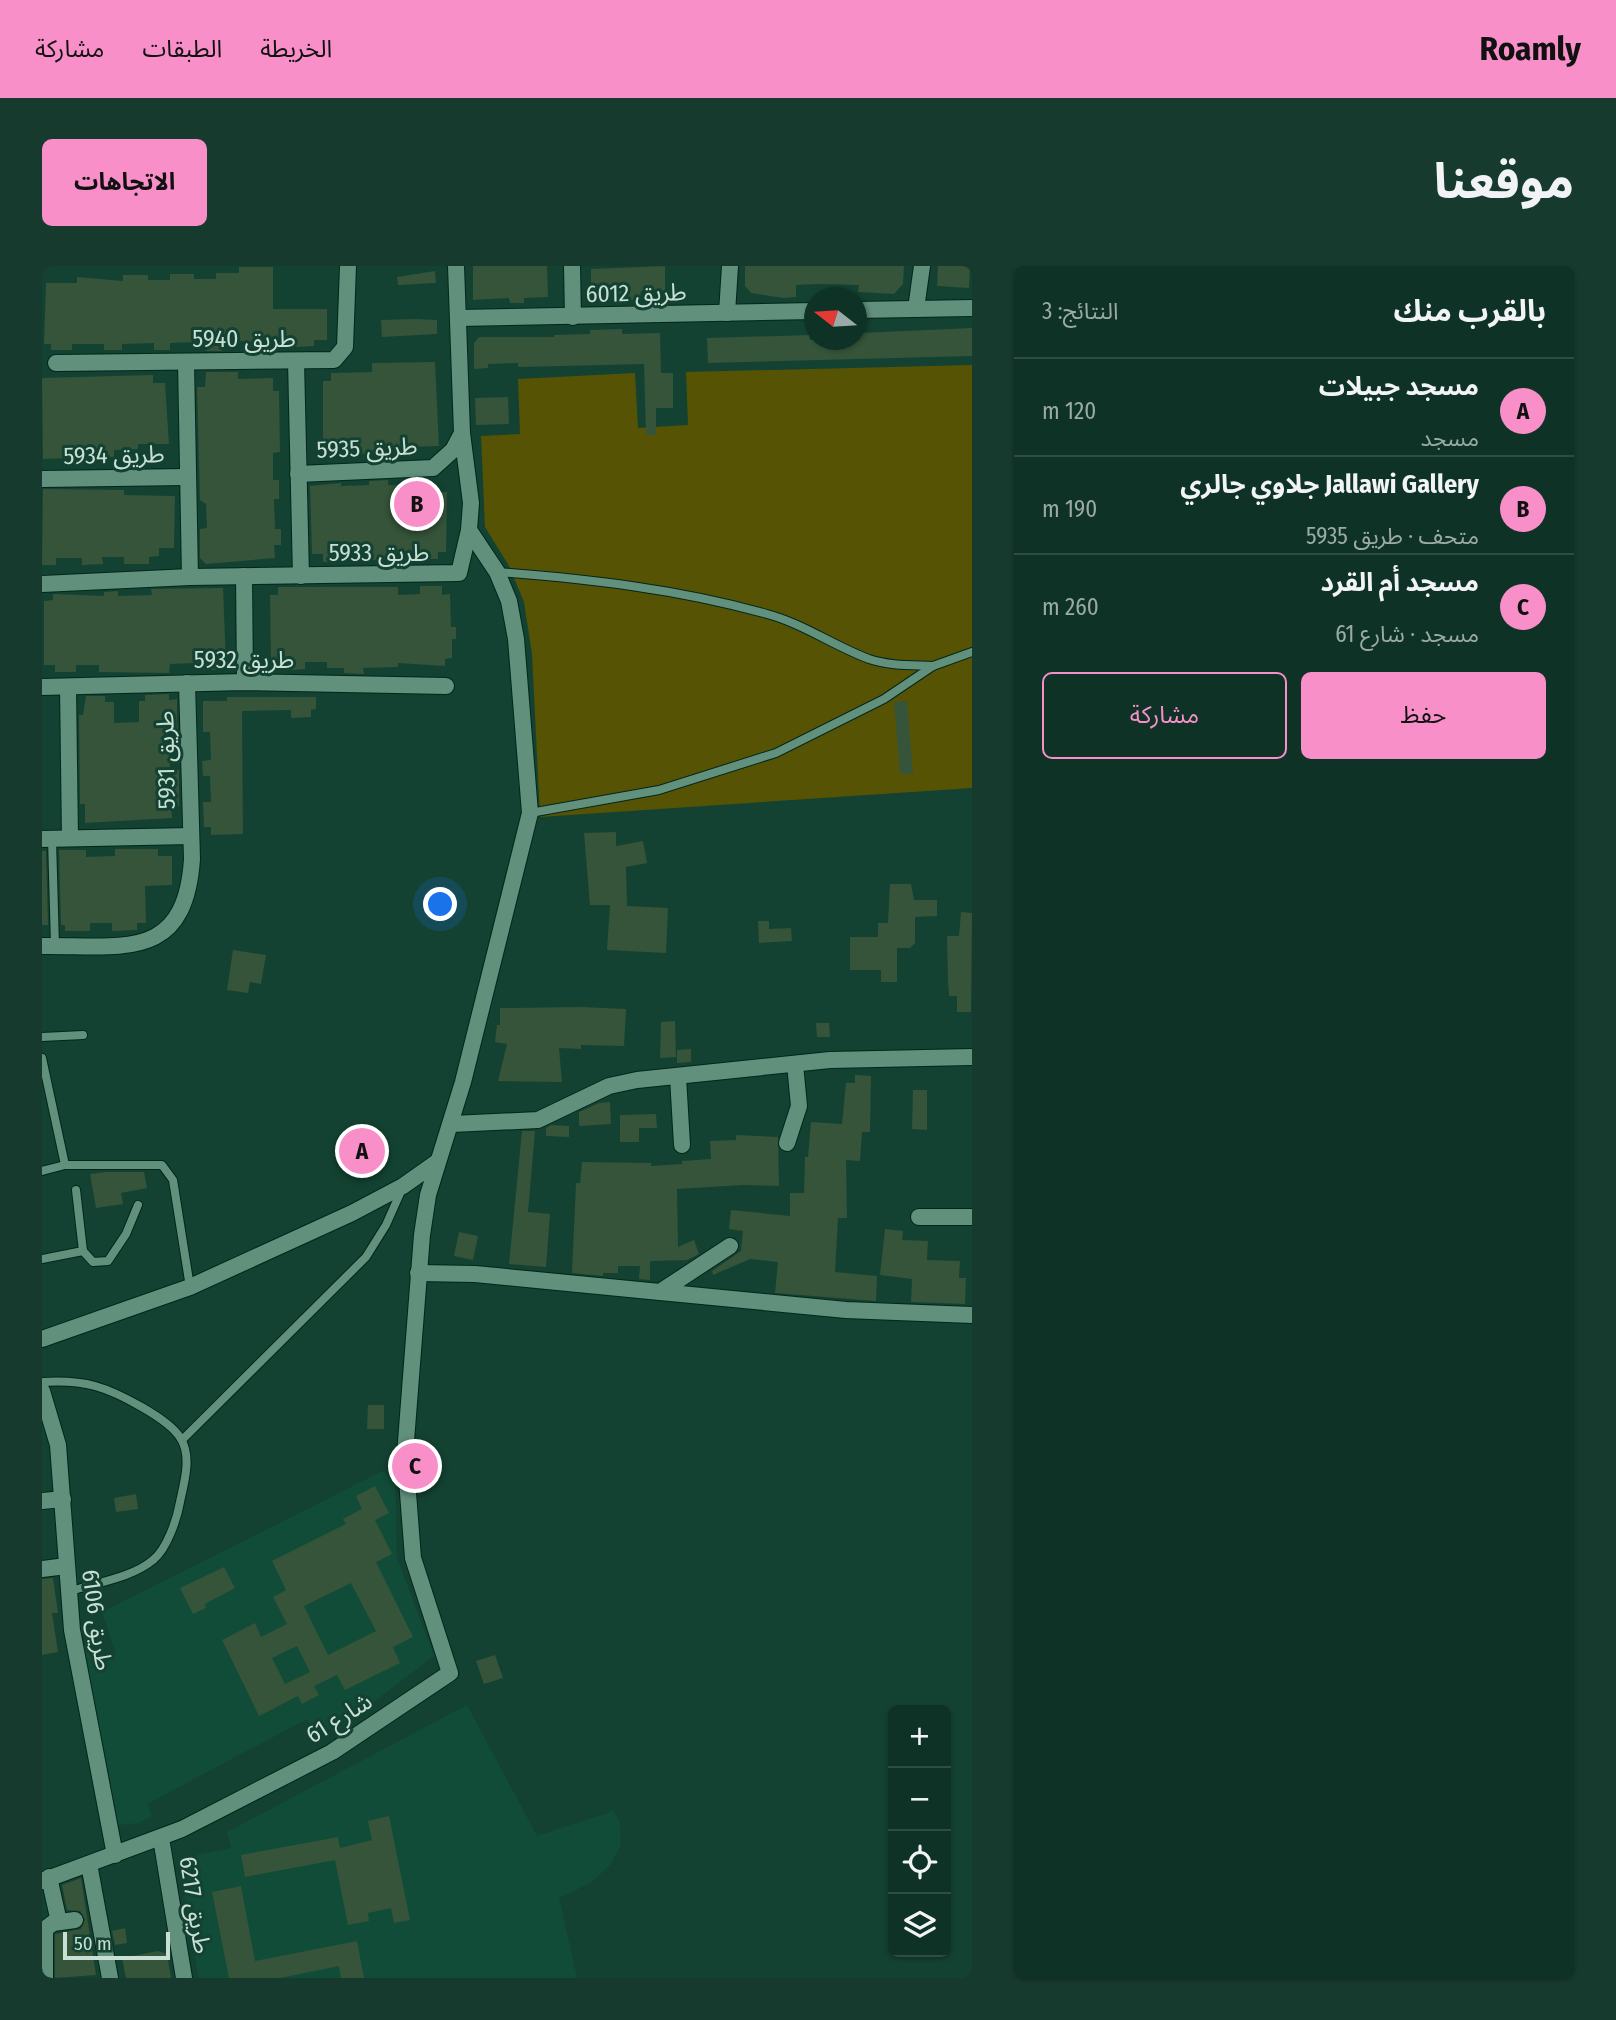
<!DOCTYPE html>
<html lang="ar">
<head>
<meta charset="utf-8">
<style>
	:root { --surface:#0e3226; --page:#173a2e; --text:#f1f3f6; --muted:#9baaa7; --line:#2e4d43; --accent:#f98fc9 }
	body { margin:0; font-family:"Fira Sans Condensed","Noto Sans Arabic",sans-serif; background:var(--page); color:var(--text); direction:rtl }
	.controls { position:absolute; right:21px; bottom:21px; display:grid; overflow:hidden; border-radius:10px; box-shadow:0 2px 5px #0004 }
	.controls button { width:63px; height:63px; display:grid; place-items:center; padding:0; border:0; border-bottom:2px solid var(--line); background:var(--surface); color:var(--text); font:35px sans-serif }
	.compass { position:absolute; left:762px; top:21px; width:63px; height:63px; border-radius:50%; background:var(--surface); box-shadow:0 2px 5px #0004; rotate:287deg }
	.scale { position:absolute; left:21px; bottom:18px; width:107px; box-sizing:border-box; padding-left:7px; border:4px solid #c7dfd4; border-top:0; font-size:19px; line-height:24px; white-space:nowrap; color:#c7dfd4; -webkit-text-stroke:5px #134232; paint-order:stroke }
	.you { position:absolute; left:399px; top:639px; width:24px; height:24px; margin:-18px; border:5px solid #fff; border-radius:50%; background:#1a73e8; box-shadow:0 0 0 10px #1a73e833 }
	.badge { display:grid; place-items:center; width:46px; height:46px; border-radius:50%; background:var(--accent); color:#111; font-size:23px; font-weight:700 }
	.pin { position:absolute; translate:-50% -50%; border:4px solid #fff; box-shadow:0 2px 7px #0006 }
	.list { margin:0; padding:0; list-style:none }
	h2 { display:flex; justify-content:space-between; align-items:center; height:91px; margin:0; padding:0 28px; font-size:30px }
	h2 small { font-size:23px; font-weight:400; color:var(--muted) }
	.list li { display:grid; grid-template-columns:46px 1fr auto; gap:21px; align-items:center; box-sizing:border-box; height:98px; padding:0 28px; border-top:2px solid var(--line) }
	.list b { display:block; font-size:26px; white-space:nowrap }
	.list p { margin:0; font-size:23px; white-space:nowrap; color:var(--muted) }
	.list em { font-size:23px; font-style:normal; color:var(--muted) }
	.actions { display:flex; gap:14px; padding:21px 28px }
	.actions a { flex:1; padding:16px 0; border:2px solid var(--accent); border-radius:10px; text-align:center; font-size:24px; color:var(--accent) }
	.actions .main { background:var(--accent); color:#111 }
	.icon { flex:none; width:38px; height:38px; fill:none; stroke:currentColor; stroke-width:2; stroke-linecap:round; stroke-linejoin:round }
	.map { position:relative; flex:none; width:930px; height:1712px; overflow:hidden; direction:ltr; border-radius:10px }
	header { display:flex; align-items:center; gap:42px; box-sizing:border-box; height:98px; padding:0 35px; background:var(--accent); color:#111 }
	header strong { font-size:33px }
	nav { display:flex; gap:38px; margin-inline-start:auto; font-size:24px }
	.intro { display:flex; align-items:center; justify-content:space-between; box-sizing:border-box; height:168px; padding:0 42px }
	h1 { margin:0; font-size:49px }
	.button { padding:18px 32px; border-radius:10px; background:var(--accent); color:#111; font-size:24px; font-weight:700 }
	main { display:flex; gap:42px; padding:0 42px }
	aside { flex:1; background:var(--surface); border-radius:10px; box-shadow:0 2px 5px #0004 }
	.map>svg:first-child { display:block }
</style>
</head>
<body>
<header>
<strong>Roamly</strong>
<nav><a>الخريطة</a><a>الطبقات</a><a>مشاركة</a></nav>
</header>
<div class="intro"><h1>موقعنا</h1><a class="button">الاتجاهات</a></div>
<main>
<aside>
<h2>بالقرب منك<small>النتائج: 3</small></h2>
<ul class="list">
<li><span class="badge">A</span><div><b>مسجد جبيلات</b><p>مسجد</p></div><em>120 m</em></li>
<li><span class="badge">B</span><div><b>Jallawi Gallery جلاوي جالري</b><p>متحف · طريق 5935</p></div><em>190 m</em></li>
<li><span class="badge">C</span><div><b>مسجد أم القرد</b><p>مسجد · شارع 61</p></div><em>260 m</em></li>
</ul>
<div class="actions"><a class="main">حفظ</a><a>مشاركة</a></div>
</aside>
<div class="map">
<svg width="930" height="1712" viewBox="0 0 930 1712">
	<rect width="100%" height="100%" fill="#134232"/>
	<g fill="#114c39">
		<polygon points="341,1205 353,1217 355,1292 392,1390 312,1451 274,1469 265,1453 105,1538 110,1550 97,1557 76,1559 41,1382 74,1388 60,1346"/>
		<polygon points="425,1439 495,1570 571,1545 578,1556 579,1579 568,1599 550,1616 517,1632 535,1712 157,1712 137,1602 142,1592 189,1582 185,1566"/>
	</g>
	<polygon fill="#565305" points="930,99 930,522 498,551 490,388 482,336 467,300 443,261 439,170 478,168 476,113 593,107 596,162 646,159 644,106"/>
	<g fill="#355439" fill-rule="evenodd">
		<polygon points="431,0 505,0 506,31 482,32 482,37 468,37 467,32 431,34"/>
		<polygon points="623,0 623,25 599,25 598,34 583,34 583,31 549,31 549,3"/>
		<polygon points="703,0 862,0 861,18 852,28 816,26 817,19 775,18 754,19 754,31 741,32 709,27 703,20"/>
		<polygon points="896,0 928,0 927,22 895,20"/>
		<polygon points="197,1 231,1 231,43 285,43 285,74 272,74 272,80 253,81 253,74 225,74 225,81 208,81 208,75 180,75 180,85 163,85 163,82 155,82 155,76 128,77 128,84 112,84 112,77 80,78 80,84 62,84 62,78 30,78 30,84 9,84 9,78 2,78 4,17 35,17 35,11 81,15 81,9 106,9 106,14 128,14 128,8 152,8 152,13 174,13 174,7 197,7"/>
		<polygon points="393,5 394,17 356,19 355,11"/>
		<polygon points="373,53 395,54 395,68 340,71 339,54"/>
		<polygon points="930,62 930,90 666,97 665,72 767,69 768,74 818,74 818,67"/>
		<polygon points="580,63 580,68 618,67 619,107 631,107 631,142 614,142 614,169 604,169 602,98 476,101 476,97 446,98 446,102 432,103 432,77 437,71 512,71 512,69 548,68 548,64"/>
		<polygon points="393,96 397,180 363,181 363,188 290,188 290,181 281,181 281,115 289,115 289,107 330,106 330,97"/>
		<polygon points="164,106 196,106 196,113 231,112 231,125 237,125 238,186 231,187 231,214 237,214 237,233 232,233 233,263 239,263 239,279 232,279 233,292 164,298 158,292 158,263 165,262 164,238 158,234 155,121 163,121"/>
		<polygon points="111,109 111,117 123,117 127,178 96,178 96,183 72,184 72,191 51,191 51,184 26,184 26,192 1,193 0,112"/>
		<polygon points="466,131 467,158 434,159 433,132"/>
		<polygon points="346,214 346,219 379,220 379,227 405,226 404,286 396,286 396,293 375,293 375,287 350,287 350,294 329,294 328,288 303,288 303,295 281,296 281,288 270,288 268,220 299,217 299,220 327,219 327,215"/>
		<polygon points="1,223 82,224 82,229 133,230 132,282 117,282 117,290 107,291 107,298 82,298 82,291 60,291 61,298 40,299 40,292 14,292 14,299 0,299"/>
		<polygon points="378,320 400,320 400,329 408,328 409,361 414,361 414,373 410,373 410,392 403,393 403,400 356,397 356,401 321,402 322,408 302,407 302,402 285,402 285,396 263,396 263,403 250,404 250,396 229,396 228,329 236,329 236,321 356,321 356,329 378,328"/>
		<polygon points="181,322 184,397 174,397 174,404 154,404 153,397 128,398 127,407 57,406 57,399 34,399 34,406 13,406 13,399 2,399 2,335 11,334 11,328 62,330 62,326 76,325 76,330 110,329 109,323"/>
		<polygon points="127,428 127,434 135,433 135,455 136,463 127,463 128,504 137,504 137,540 129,540 130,552 43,557 43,538 38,538 37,449 41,449 44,430 63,430 63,436 72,436 72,457 97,456 97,435 103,435 103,429"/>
		<polygon points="185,431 274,431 274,443 269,444 269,451 249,452 249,444 245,444 200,445 201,568 169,569 169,561 162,561 161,536 169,536 168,510 161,510 160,495 169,494 168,466 161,466 161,435 185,435"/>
		<polygon points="865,435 871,507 858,508 852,436"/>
		<polygon points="574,566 574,580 601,575 605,597 584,601 585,640 626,642 624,687 565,684 568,639 548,639 542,567"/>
		<polygon points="73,583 116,583 116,590 130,590 130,619 103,620 104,657 95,657 95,664 70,665 70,657 48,657 48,665 23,665 23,659 19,659 17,584 44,584 44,591 73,590"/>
		<polygon points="0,585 4,585 6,659 0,659"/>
		<polygon points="848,618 869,618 872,634 895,634 895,650 873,651 873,677 868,682 855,682 855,716 839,716 839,704 808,704 808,671 836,671 836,657 846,657"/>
		<polygon points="919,646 930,647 929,746 915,746 915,730 907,730 906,715 905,670 917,670"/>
		<polygon points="716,655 727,655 727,663 749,662 750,675 717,677"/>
		<polygon points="191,684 224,689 219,718 208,716 206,727 185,724"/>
		<polygon points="539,741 584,743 582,780 539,779 539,783 517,782 520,816 456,815 465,778 453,776 455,759 458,759 458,742"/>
		<polygon points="633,755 634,791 618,792 619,756"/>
		<polygon points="774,757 787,757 788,771 775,771"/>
		<polygon points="649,783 649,796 635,797 635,784"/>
		<polygon points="813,809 829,810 828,866 820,866 818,895 804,894 805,952 796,952 793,1006 835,1010 834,1035 733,1027 736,996 708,993 671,1009 670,1005 699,985 701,965 687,963 689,944 748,950 748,927 762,927 763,891 766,891 769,856 800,858 804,817 813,817"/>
		<polygon points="871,824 885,824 885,864 870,863"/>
		<polygon points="568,836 569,858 537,860 537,846 557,837"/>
		<polygon points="614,848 615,862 597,862 597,876 578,876 578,849"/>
		<polygon points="509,859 527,860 527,871 504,870 504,862"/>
		<polygon points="480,865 493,865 486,946 508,948 504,1001 467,998"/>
		<polygon points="694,869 736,871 737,920 701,919 635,923 636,981 652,974 657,988 645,994 608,995 608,1014 597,1013 598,1000 576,1000 576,1007 561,1007 561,1010 530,1007 534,917 538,917 540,896 609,897 609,900 640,898 640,895 669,893 668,875 694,874"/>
		<polygon points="306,870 324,871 324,887 306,887"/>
		<polygon points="63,906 102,906 105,922 79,927 81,938 54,942 48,908"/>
		<polygon points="843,963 861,965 860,974 886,975 885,994 918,995 917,1012 924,1012 923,1038 869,1036 870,1013 838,1009"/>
		<polygon points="417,966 436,970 431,994 412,990"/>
		<polygon points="326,1139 342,1139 342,1163 325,1163"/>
		<path d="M333 1220 347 1247 333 1254 350 1288 334 1296 371 1371 351 1381 358 1397 303 1424 295 1409 272 1420 277 1429 260 1438 256 1430 217 1450 180 1374 213 1357 219 1371 245 1358 231 1331 244 1324 230 1295 304 1258 301 1253 320 1243 314 1230ZM309 1317 334 1365 286 1389 262 1340ZM255 1380 268 1406 243 1418 230 1392Z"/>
		<polygon points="94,1228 96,1243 74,1246 72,1232"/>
		<polygon points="182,1301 193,1322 163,1338 164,1342 151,1348 138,1322"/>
		<polygon points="11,1312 16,1347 10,1347 16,1386 0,1389 0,1313"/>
		<polygon points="453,1389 461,1412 442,1418 434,1395"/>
		<polygon points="347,1550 368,1654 352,1657 349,1642 326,1647 327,1655 306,1659 293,1594 203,1611 199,1589 296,1571 298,1582 330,1574 326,1555"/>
		<polygon points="39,1612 54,1709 13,1712 13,1668 39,1663 43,1653 38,1645 25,1644 20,1619"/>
		<polygon points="199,1620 213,1695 315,1675 322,1712 299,1712 297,1700 238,1712 187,1712 170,1626"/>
		<polygon points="83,1662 85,1677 73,1679 70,1665"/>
		<polygon points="116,1685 125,1688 129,1712 84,1712 80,1692"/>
	</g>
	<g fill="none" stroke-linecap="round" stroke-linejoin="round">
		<defs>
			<g id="lane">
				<path d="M455 306C547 313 636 323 725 348 762 358 792 380 827 393 848 400 870 399 891 400"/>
				<polyline points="488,547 617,524 734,487 842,433 891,400 930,386"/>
				<polyline points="10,573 13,680"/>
				<polyline points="0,771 41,769"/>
				<polyline points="0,792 23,899"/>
				<polyline points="0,905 23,899 120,899 131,914 148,1021"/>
				<polyline points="41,985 51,996 66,995 84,968 96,939"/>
				<polyline points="0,993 41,985 34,924"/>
				<path d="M0 1116C18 1115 35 1115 53 1120 75 1126 128 1153 139 1173 150 1191 142 1217 138 1236 135 1253 125 1283 111 1294 90 1312 52 1317 26 1326"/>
				<polyline points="140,1174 324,991 344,959 360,923"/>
			</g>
			<g id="street">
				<polyline points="530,0 531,51"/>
				<polyline points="874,43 880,0"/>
				<polyline points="814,44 930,42"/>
				<polyline points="685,47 688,0"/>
				<polyline points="417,52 772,45"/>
				<polyline points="254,95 259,310"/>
				<polyline points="144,96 148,311"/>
				<polyline points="14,97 292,94 303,81 306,0"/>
				<polyline points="256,208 391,202 411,184 420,167"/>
				<polyline points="0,213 144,211"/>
				<polyline points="202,310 203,416"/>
				<polyline points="0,318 148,311 417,307 427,264 429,237 420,167 414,0"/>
				<polyline points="0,421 203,416 404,420"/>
				<polyline points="26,421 28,572"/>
				<polyline points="0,573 149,570"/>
				<path d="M0 680C80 679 143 697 150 593L145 417"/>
				<polyline points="636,811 640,879"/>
				<polyline points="410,858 496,854 567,820 595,814 788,794 930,791"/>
				<polyline points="745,877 757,840 753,798"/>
				<polyline points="877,951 930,951"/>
				<polyline points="376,1007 433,1008 618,1026 688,980"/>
				<polyline points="618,1026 804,1044 930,1049"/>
				<polyline points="0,1073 148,1021 310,947 361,920 395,896"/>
				<polyline points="0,1125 16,1179 30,1364 73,1589"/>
				<polyline points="0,1235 21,1233"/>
				<polyline points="0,1303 24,1300"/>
				<polyline points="119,1572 142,1712"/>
				<polyline points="47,1598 68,1712"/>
				<polyline points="7,1611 17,1656"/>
				<polyline points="0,1615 140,1563 290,1486 408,1407 371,1292 363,1188 380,969 386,929 421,816 488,547 474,373 467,335 455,306 427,264"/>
				<polyline points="3,1712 3,1663 11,1657 33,1654"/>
			</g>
		</defs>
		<use href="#lane" stroke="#03261b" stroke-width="10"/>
		<use href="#street" stroke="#03261b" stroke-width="18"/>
		<use href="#lane" stroke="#61907d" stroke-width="8"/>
		<use href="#street" stroke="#61907d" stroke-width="16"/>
	</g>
	<g text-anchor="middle" stroke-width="6" stroke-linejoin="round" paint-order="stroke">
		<g font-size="24" fill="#c7dfd4" stroke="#134232">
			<text transform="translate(594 27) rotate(-1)" y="8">طريق 6012</text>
			<text x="202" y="81">طريق 5940</text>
			<text transform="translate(325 182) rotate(-2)" y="8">طريق 5935</text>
			<text transform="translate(72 189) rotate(-1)" y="8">طريق 5934</text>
			<text x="337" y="295">طريق 5933</text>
			<text x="202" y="402">طريق 5932</text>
			<text transform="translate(124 494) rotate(-91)" y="8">طريق 5931</text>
			<text transform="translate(55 1354) rotate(82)" y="8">طريق 6106</text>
			<text transform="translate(297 1452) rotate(-32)" y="8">شارع 61</text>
			<text transform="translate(153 1639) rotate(81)" y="8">طريق 6217</text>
		</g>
	</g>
</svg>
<div class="controls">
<button>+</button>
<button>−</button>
<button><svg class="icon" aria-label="locate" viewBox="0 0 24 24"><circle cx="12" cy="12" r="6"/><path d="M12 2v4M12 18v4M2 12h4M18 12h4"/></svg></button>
<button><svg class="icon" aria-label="layers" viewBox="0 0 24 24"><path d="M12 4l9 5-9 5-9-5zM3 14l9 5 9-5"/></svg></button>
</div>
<svg class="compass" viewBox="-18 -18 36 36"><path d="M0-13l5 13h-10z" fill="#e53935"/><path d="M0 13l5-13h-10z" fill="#9baaa7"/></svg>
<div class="scale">50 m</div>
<div class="you"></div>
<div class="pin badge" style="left:320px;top:885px">A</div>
<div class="pin badge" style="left:375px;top:238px">B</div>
<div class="pin badge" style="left:373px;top:1200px">C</div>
</div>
</main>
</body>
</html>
